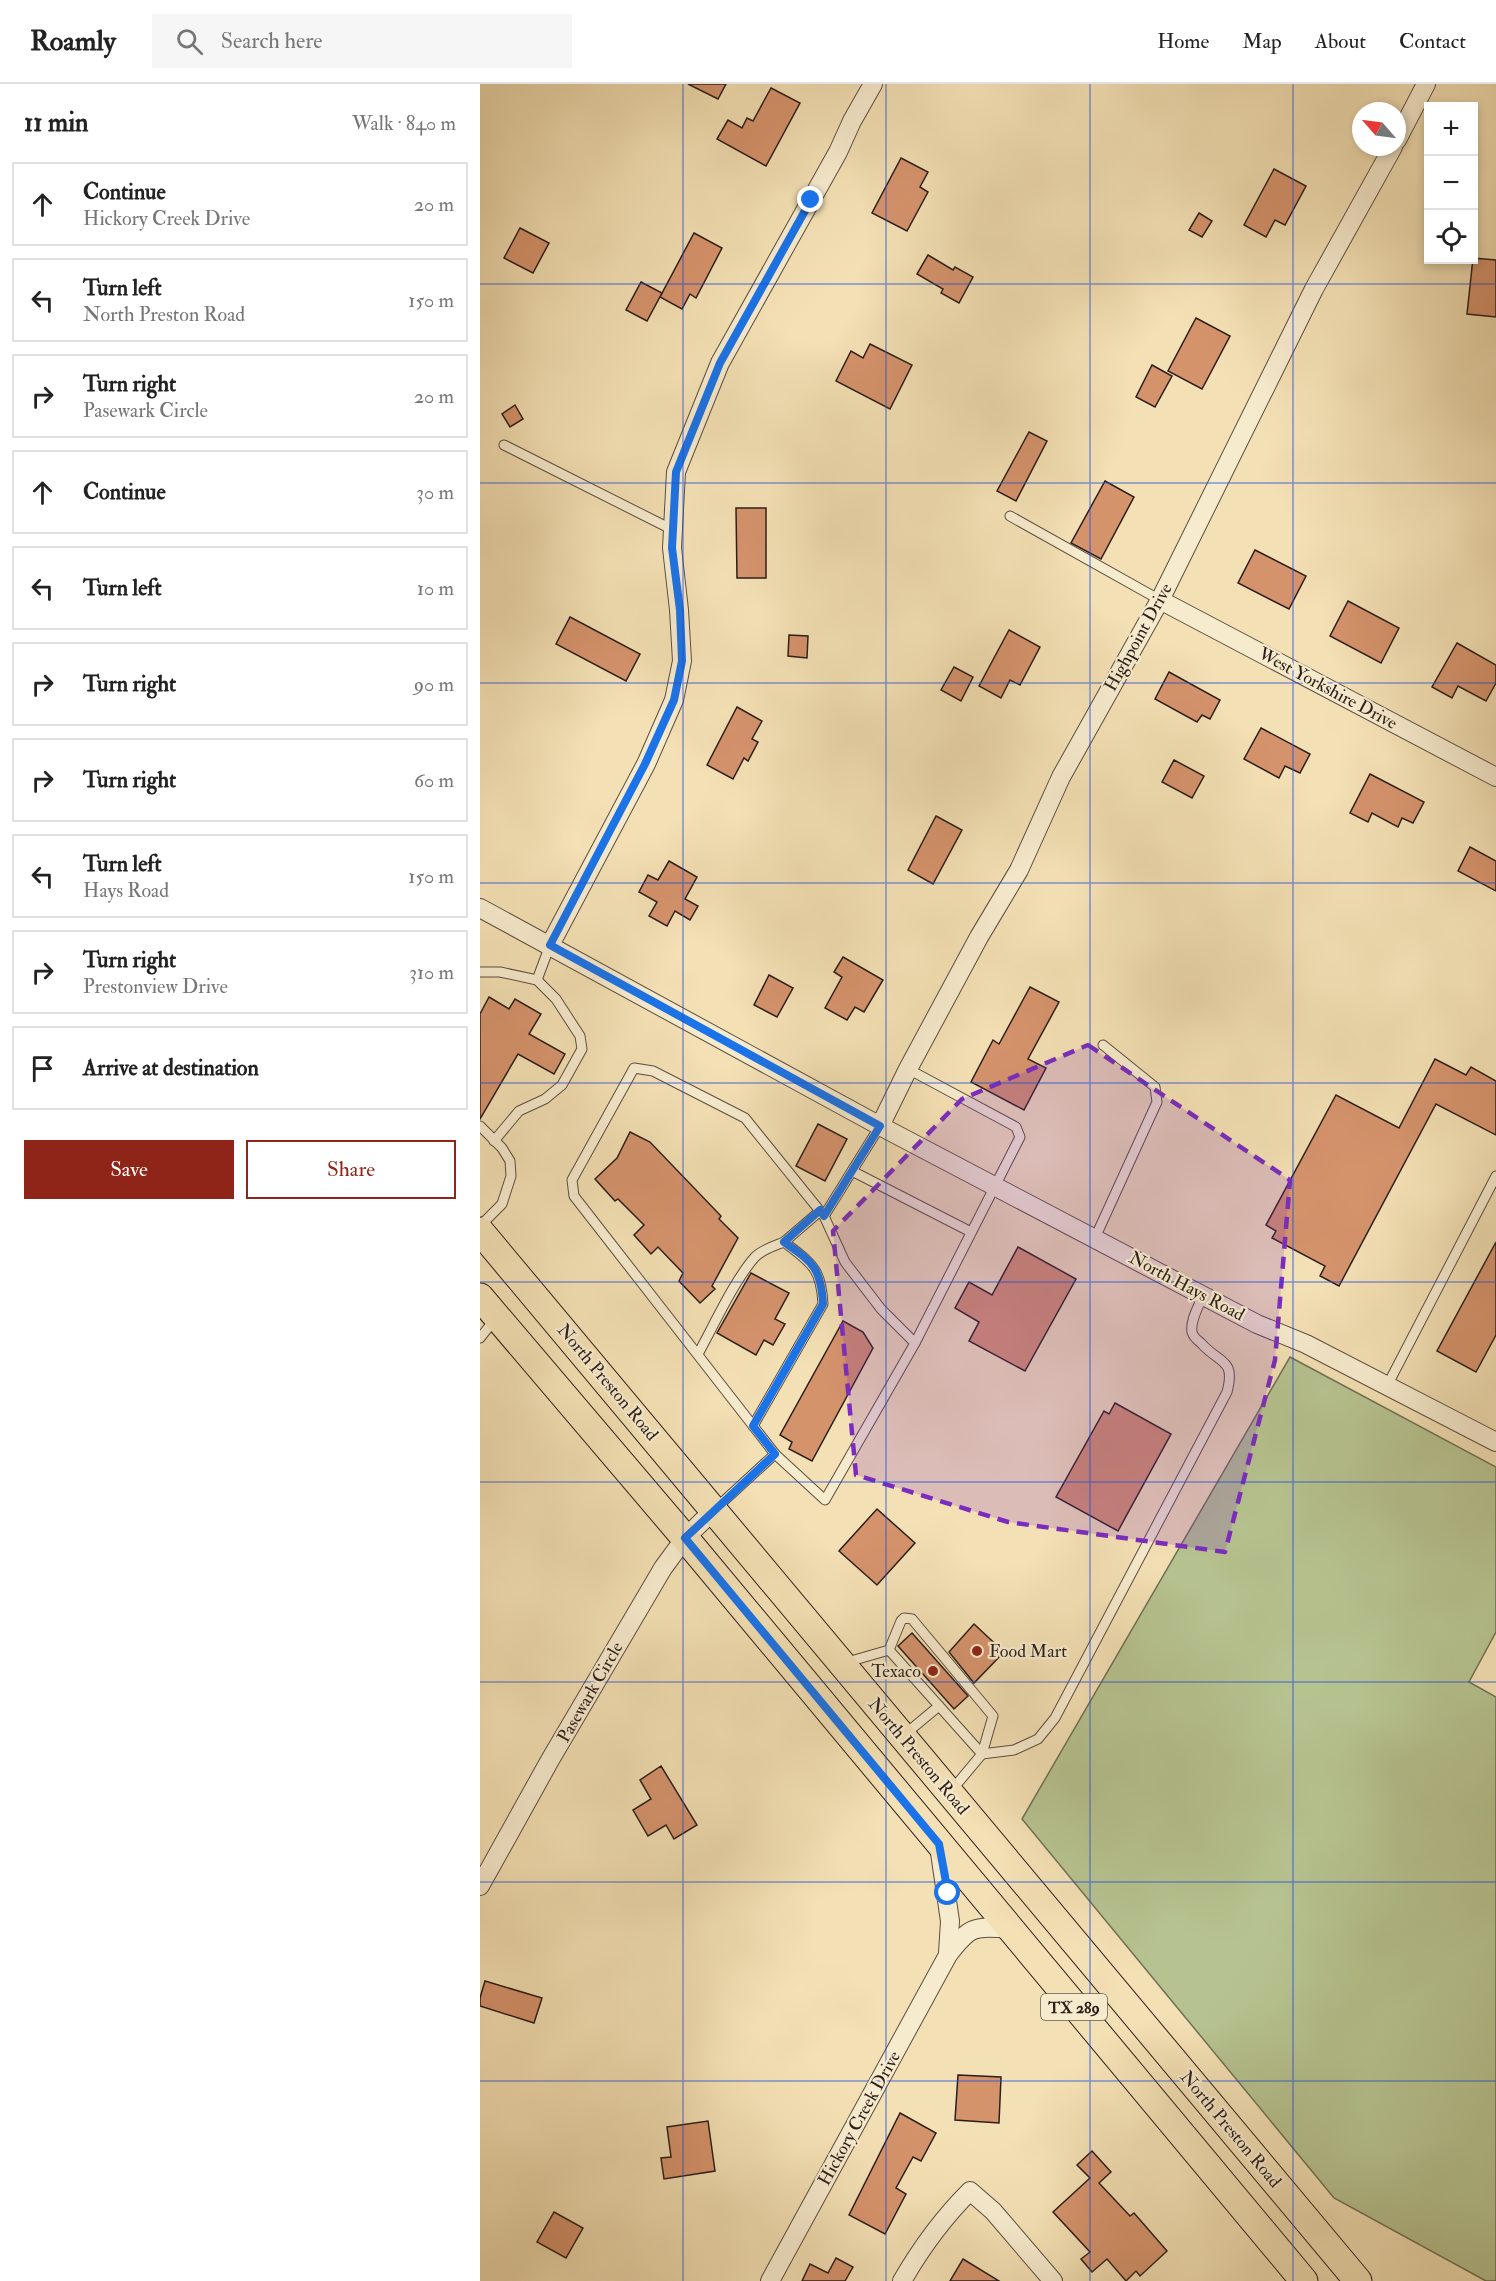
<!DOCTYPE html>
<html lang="en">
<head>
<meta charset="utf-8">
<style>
	:root { --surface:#fff; --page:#f6f6f6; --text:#222; --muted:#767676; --line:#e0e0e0; --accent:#8f2418 }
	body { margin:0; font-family:"IM FELL Double Pica",serif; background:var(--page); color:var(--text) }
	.controls { position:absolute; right:18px; top:18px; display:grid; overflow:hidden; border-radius:0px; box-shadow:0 3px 9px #0003 }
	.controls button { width:54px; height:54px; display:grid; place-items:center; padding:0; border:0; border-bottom:2px solid var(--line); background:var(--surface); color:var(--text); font:30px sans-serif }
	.compass { position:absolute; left:872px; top:18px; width:54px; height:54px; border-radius:50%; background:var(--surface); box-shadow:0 3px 9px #0003; rotate:298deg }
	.stop { position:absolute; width:18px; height:18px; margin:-14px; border:4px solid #1a73e8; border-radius:50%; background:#fff }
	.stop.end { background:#1a73e8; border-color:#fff; box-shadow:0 2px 6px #0008 }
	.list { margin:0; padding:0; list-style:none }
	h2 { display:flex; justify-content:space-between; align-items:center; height:78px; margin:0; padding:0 24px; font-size:26px }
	h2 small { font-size:20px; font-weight:400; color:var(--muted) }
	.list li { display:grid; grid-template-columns:39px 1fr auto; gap:18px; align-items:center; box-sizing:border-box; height:84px; margin:0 12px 12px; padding:0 12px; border:2px solid var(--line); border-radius:0px }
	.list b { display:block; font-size:22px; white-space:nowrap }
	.list p { margin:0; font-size:20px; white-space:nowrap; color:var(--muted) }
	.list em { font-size:20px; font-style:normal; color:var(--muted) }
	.actions { display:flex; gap:12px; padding:18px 24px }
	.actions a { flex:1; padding:14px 0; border:2px solid var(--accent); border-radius:0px; text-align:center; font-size:21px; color:var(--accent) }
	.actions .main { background:var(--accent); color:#fff }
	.icon { flex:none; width:33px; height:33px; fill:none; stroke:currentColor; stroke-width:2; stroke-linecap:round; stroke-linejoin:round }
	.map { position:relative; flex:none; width:1016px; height:2197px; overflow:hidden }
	header { display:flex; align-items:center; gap:36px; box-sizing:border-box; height:84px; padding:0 30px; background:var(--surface); border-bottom:2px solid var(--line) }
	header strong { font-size:28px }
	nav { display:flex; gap:33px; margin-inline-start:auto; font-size:21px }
	.search { width:420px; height:54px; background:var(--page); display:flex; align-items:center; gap:15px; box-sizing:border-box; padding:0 21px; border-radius:0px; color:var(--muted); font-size:22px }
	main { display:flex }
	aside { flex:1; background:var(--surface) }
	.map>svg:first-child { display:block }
</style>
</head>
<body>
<header>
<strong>Roamly</strong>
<div class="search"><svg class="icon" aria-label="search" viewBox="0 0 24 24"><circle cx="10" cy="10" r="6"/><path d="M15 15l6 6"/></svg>Search here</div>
<nav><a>Home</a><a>Map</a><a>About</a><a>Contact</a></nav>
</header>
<main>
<aside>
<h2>11 min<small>Walk · 840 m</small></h2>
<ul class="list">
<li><svg class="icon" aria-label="ahead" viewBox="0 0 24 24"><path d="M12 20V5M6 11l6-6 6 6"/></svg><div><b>Continue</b><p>Hickory Creek Drive</p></div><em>20 m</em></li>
<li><svg class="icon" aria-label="left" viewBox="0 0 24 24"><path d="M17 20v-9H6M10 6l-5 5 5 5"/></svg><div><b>Turn left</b><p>North Preston Road</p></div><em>150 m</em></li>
<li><svg class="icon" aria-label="right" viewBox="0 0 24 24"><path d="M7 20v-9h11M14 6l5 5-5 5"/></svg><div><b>Turn right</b><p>Pasewark Circle</p></div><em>20 m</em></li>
<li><svg class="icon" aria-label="ahead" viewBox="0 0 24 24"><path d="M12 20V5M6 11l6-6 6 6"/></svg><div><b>Continue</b></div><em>30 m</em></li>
<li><svg class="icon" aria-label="left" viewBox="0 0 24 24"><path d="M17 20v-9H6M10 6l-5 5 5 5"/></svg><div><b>Turn left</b></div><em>10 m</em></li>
<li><svg class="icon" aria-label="right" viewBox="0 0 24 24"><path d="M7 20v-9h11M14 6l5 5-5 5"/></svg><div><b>Turn right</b></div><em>90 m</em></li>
<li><svg class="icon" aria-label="right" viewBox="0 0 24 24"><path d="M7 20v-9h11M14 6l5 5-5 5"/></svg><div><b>Turn right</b></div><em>60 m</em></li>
<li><svg class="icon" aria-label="left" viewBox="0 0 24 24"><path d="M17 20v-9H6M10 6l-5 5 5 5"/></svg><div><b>Turn left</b><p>Hays Road</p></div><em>150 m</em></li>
<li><svg class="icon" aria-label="right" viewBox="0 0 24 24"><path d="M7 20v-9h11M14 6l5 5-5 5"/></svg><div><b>Turn right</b><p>Prestonview Drive</p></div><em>310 m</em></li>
<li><svg class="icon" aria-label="arrive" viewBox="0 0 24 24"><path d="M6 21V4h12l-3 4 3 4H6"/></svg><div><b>Arrive at destination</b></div></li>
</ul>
<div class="actions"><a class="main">Save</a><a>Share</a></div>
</aside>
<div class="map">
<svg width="1016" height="2197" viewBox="0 0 1016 2197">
	<rect width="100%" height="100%" fill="#f3e0b4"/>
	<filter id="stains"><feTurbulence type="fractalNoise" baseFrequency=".00333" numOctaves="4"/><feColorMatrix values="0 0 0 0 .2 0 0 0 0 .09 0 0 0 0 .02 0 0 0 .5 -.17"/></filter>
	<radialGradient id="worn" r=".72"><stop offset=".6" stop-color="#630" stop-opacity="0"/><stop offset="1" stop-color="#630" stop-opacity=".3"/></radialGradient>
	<polygon fill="#b6c390" stroke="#707055" stroke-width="1.5" points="810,1273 1016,1383 1016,1548 989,1598 1016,1613 1016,2197 1006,2197 854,2114 542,1735"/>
	<g fill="#d5936c" stroke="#2b1e1a" stroke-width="1.5">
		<polygon points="208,0 246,0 238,15"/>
		<polygon points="291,4 320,19 286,82 237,55 248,36 262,44 267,34 273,37"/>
		<polygon points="421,74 448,88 440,103 448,108 427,147 392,129"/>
		<polygon points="794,85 826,102 805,141 795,136 786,153 764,141"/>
		<polygon points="719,129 732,137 722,153 709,146"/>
		<polygon points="40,144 69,159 53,189 24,174"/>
		<polygon points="214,149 242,164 216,214 210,210 202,225 180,213"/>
		<polygon points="448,171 473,186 475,183 493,193 479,219 461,209 463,205 437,190"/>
		<polygon points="993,174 1016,176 1016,233 987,230"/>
		<polygon points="161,198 182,209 167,237 146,226"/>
		<polygon points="716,234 750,252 722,305 688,287"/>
		<polygon points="390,260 432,281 410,325 356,297 371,267 383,274"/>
		<polygon points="672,281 692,292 675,323 656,313"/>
		<polygon points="35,321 43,335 30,343 22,330"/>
		<polygon points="549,348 567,357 536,417 517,407"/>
		<polygon points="625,397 654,413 621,475 591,459"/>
		<polygon points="256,424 286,424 286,494 257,494"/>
		<polygon points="775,466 826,492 809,525 758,499"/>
		<polygon points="868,517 919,544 901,579 850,552"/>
		<polygon points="90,533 160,570 146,597 76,560"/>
		<polygon points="529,546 560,563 540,601 530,596 521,614 499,602"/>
		<polygon points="309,551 328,552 327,574 308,572"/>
		<polygon points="977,559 1016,581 1016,599 1006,617 978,602 972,614 952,603"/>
		<polygon points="474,583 493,593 481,617 461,606"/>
		<polygon points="689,588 740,616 730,635 722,631 717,638 675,615"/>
		<polygon points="257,623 282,637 272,655 278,658 268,677 264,674 253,695 227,681"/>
		<polygon points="781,644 830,670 820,689 805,682 799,694 764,675"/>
		<polygon points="694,676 724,692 712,714 682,698"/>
		<polygon points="890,690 944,718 933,739 922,734 918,743 892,729 888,738 870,729"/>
		<polygon points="456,732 482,746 453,800 428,786"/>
		<polygon points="990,763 1016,777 1016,807 978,787"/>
		<polygon points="189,777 217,793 205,815 218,822 210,836 195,827 187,842 169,832 177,818 159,808 168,791 178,796"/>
		<polygon points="363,873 403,896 384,928 375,923 367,936 345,924 362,893 354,888"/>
		<polygon points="289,891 313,904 297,933 274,921"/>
		<polygon points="550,903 579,918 548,975 566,984 544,1026 491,998 513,956 519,960"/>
		<polygon points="9,913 29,925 35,915 61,930 49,950 85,970 74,990 38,970 0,1035 0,930"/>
		<polygon points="955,975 986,991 991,983 1016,997 1016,1051 956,1020 859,1202 840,1192 845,1182 792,1154 796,1147 786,1141 856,1011 919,1044"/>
		<polygon points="338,1040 367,1055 345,1097 316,1082"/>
		<polygon points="150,1048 170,1058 241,1132 239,1135 258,1154 232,1202 235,1205 220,1219 199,1197 203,1189 178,1163 171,1170 154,1151 164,1141 138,1115 135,1117 115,1095 137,1074"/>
		<polygon points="1016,1158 1016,1251 996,1288 957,1267"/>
		<polygon points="538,1163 596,1195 545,1287 489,1257 499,1238 475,1224 489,1198 512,1211"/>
		<polygon points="271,1189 309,1209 295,1235 305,1240 293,1261 284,1256 276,1271 237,1249"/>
		<polygon points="363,1237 383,1248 393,1264 332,1377 309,1365 312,1358 300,1351"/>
		<polygon points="635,1319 691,1350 638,1447 576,1413 624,1327 629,1330"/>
		<polygon points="397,1425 435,1459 397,1501 359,1467"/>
		<polygon points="494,1540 524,1568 494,1599 469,1568"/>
		<polygon points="432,1549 488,1612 474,1625 418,1562"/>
		<polygon points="181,1682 217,1741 194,1755 186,1741 168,1752 153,1726 171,1715 160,1696"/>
		<polygon points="5,1897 62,1914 54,1939 0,1922 0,1914"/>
		<polygon points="478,1991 521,1993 519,2039 475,2036"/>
		<polygon points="420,2029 456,2049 441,2077 433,2073 416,2104 426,2110 405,2150 369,2131"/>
		<polygon points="228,2037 235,2087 184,2095 181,2074 191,2073 187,2043"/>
		<polygon points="612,2067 631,2088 619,2099 650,2132 654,2129 687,2167 660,2192 656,2187 646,2197 627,2175 612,2188 601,2175 610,2168 573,2128 610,2094 597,2081"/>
		<polygon points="74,2128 103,2144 86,2174 57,2158"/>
		<polygon points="356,2174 373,2183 365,2197 322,2197 330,2180 348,2189"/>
		<polygon points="483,2175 519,2197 470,2197"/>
	</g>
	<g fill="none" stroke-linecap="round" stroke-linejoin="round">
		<defs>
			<g id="lane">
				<polyline points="24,361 193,446"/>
				<polyline points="530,432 680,516"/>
				<polyline points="0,888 20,888 57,896 76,915 100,952 102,965 82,1001 65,1015 39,1027 14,1057"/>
				<polyline points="57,896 70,861"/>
				<polyline points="428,985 536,1043 540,1053 435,1259"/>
				<polyline points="0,1042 22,1064 30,1077 31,1092 22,1120 0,1142"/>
				<polyline points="372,1087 491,1148"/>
				<polyline points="615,1154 677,1018 675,1003 623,961"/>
				<polyline points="0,1254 16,1234"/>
				<path d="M218 1270C233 1243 255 1195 275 1173 283 1165 294 1162 304 1158"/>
				<polyline points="907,1302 1016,1092"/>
				<path d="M273 1342 343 1220C341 1183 331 1179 304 1158L340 1127"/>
				<polyline points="295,1370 345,1416 435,1259 401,1225 365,1178 344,1132"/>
				<polyline points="235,1425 295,1370 94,1112 92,1096 154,984 173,987 265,1034 344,1132 400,1042"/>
				<path d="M409 1566 421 1537 424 1534 432 1535 513 1632 502 1670 534 1666 558 1655 575 1634 747 1308C756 1274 739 1280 721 1259 717 1256 713 1252 712 1248 710 1236 719 1222 723 1211"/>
				<polyline points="364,1579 409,1566 502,1670 471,1707"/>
				<polyline points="424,1651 459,1622"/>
			</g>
			<g id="street">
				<polyline points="917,56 946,0"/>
				<polyline points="680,516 1016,693"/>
				<polyline points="0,824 400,1042 777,1240 826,1260 1016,1358"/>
				<polyline points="70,861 166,680 194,616 202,577 199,526 192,464 196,388 240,279 358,68 372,37 393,0"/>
				<polyline points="400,1042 428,985 499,853 539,786 581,693 680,516 834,205 913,63"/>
				<polyline points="459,1762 470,1837 468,1869"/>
				<polyline points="0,1802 70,1676 183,1484 205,1454 235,1425"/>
				<path d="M290 2197 468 1871C489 1843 494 1841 529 1845"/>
				<path d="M422 2197C441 2164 463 2134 490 2107L513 2127 573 2197"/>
			</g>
			<g id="primary">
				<polyline points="0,1147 878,2197"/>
				<polyline points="0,1213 205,1454 824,2197"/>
			</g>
		</defs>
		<use href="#lane" stroke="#5d4e40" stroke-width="11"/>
		<use href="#street" stroke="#5d4e40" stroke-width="20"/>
		<use href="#primary" stroke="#2b1e1a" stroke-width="29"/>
		<use href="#lane" stroke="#f7ebce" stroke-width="9"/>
		<use href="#street" stroke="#f7ebce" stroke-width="18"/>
		<use href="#primary" stroke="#f3e0b4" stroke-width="27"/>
	</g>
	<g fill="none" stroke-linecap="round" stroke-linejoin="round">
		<path stroke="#1a73e8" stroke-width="8" d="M331 116 240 279 196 388 192 464 200 526 202 577 194 616 165 680 70 861 400 1042 344 1132 340 1126 304 1158C332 1178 341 1183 343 1220L273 1342 295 1370 205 1454 459 1760 468 1809"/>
	</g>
	<path fill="#7b2cbf" fill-opacity="0.2" stroke="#7b2cbf" stroke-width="4.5" stroke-dasharray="12 8" stroke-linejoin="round" d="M608 961 810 1096 795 1276 745 1468 528 1438 376 1391 353 1147 482 1015Z"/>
	<path fill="none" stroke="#1d4ed8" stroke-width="1.5" stroke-opacity="0.55" d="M203 0V2197M406 0V2197M610 0V2197M813 0V2197M0 200H1016M0 399H1016M0 599H1016M0 799H1016M0 999H1016M0 1198H1016M0 1398H1016M0 1598H1016M0 1798H1016M0 1997H1016"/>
	<g fill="#8f2418" stroke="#f7ebce" stroke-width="2">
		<circle cx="497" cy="1567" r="6"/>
		<circle cx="453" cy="1587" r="6"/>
	</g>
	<g text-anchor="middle" stroke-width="4.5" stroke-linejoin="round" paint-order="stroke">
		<rect fill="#f7ebce" stroke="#685c50" stroke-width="1.5" x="561" y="1910" width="66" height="26" rx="4.5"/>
		<g font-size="16" font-weight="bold" fill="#2b1e1a">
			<text x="594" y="1929">TX 289</text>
		</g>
		<g font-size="18" fill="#2b1e1a" stroke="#f7ebce">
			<text transform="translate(658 553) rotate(-61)" y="6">Highpoint Drive</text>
			<text transform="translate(848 604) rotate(28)" y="6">West Yorkshire Drive</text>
			<text transform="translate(707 1202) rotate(28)" y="6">North Hays Road</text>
			<text transform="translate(128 1298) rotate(50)" y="6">North Preston Road</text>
			<text transform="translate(110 1608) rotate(-60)" y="6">Pasewark Circle</text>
			<text transform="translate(439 1672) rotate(50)" y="6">North Preston Road</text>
			<text transform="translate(379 2034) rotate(-61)" y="6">Hickory Creek Drive</text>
			<text transform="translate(751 2045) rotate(50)" y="6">North Preston Road</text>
		</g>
		<g font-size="18" fill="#2b1e1a" stroke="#f7ebce" text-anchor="start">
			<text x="509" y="1573">Food Mart</text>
			<text x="441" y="1593" text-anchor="end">Texaco</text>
		</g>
	</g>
	<rect width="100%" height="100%" filter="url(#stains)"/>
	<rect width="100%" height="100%" fill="url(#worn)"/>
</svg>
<div class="controls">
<button>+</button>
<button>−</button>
<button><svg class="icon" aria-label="locate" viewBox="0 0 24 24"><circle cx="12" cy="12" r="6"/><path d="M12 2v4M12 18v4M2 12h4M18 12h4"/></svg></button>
</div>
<svg class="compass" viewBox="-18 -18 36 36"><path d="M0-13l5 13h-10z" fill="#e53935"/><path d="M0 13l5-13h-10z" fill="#767676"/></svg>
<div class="stop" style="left:468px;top:1809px"></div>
<div class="stop end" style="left:331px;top:116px"></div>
</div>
</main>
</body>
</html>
